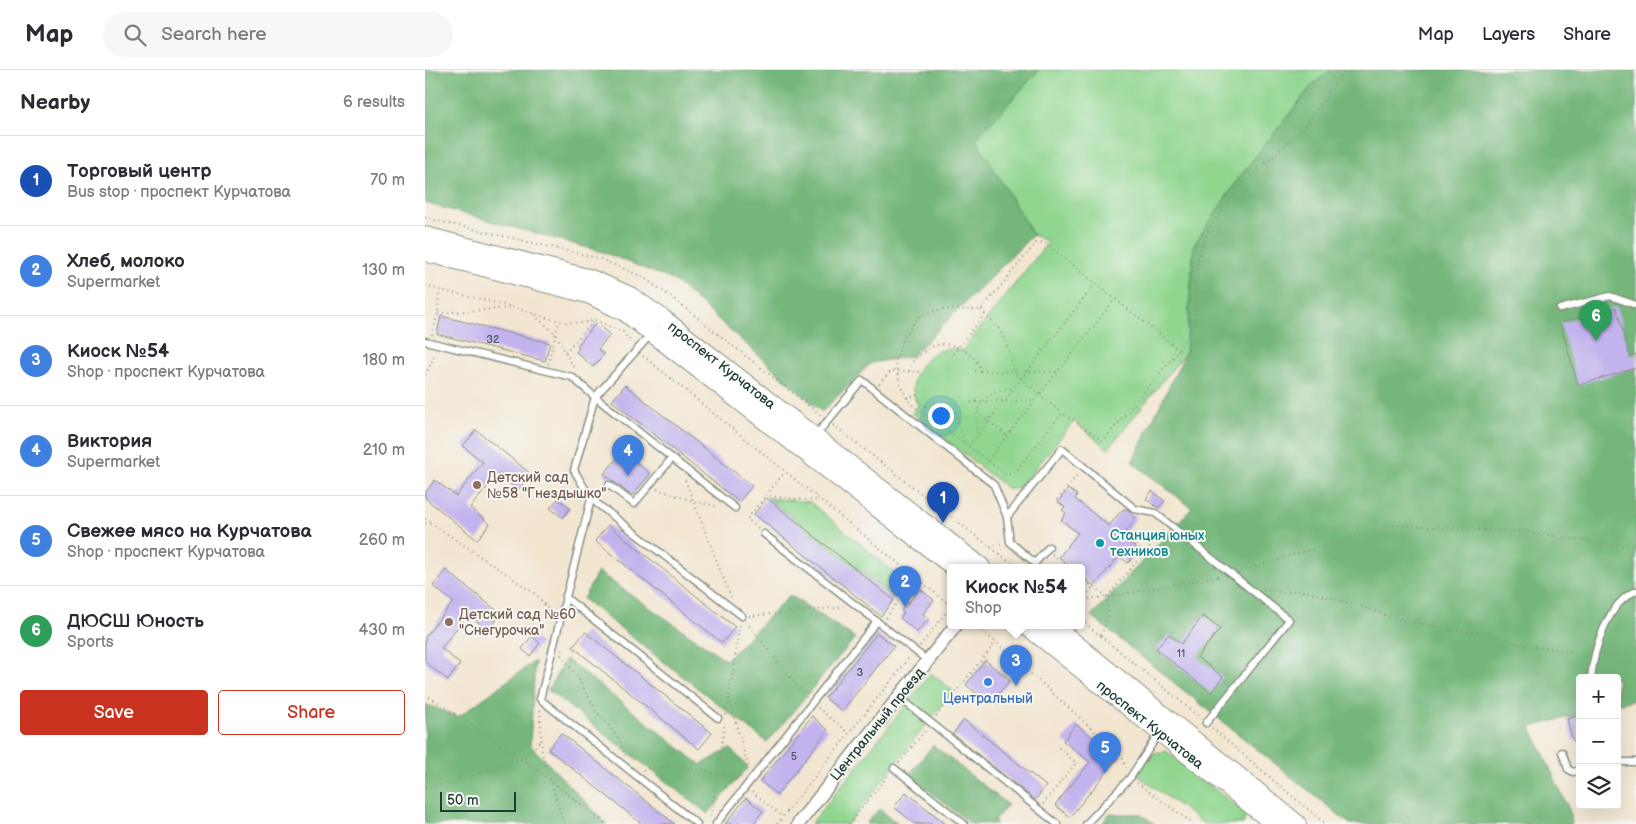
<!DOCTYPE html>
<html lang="en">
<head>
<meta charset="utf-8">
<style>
	:root { --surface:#fff; --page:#f7f7f7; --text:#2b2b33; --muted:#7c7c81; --line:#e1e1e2; --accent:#c8321e }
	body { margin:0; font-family:"Balsamiq Sans",sans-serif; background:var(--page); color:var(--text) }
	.controls { position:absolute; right:15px; bottom:15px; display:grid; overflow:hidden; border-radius:5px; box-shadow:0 5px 20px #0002 }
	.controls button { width:45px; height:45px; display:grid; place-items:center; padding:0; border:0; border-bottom:1px solid var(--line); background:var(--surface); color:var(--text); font:25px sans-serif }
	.scale { position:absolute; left:15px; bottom:12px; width:76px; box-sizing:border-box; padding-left:5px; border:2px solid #1f3d34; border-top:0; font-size:14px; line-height:18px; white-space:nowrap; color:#1f3d34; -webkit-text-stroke:4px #f6f6f2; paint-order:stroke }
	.you { position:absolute; left:515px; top:345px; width:18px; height:18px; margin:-12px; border:4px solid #fff; border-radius:50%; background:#1a73e8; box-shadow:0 0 0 8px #1a73e833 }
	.badge { display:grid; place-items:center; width:32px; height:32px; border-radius:50%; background:var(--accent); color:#fff; font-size:16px; font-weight:700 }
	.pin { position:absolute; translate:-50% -41px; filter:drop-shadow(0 1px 2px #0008) }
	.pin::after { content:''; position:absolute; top:26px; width:18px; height:15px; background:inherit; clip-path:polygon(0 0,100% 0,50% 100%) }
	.popup { position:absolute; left:522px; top:494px; width:138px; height:65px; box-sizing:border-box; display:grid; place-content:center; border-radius:5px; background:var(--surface); filter:drop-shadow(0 1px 4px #0005); font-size:16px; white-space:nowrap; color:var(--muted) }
	.popup b { font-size:19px; color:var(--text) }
	.popup::after { content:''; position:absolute; left:50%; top:100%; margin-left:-10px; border:10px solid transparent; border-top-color:var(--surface) }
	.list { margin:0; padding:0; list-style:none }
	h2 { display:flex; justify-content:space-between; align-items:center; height:65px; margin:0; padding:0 20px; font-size:21px }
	h2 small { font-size:16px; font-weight:400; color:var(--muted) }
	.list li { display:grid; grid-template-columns:32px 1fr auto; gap:15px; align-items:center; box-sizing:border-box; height:90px; padding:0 20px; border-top:1px solid var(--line) }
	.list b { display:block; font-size:19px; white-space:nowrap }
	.list p { margin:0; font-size:16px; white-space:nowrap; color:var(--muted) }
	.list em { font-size:16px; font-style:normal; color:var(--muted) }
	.actions { display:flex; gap:10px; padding:15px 20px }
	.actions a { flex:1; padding:11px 0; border:1px solid var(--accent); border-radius:5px; text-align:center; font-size:18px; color:var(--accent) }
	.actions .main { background:var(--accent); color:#fff }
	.icon { flex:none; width:28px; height:28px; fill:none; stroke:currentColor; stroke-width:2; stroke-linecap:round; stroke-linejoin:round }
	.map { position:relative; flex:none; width:1211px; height:754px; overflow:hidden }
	header { display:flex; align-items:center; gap:30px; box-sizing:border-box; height:70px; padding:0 25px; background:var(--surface); border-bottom:1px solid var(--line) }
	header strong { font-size:24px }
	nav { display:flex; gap:28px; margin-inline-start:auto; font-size:18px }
	.search { width:350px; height:45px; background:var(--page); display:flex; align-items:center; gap:12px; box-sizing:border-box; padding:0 18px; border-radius:28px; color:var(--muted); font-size:19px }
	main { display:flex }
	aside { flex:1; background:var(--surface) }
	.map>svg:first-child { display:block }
</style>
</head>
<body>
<header>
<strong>Map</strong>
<div class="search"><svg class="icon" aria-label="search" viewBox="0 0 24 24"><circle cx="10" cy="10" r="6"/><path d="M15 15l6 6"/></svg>Search here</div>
<nav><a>Map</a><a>Layers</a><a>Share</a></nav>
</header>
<main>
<aside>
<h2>Nearby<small>6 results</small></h2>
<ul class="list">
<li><span class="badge" style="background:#1a4fb4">1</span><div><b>Торговый центр</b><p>Bus stop · проспект Курчатова</p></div><em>70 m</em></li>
<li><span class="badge" style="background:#3f7fe0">2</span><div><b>Хлеб, молоко</b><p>Supermarket</p></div><em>130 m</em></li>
<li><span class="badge" style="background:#3f7fe0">3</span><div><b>Киоск №54</b><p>Shop · проспект Курчатова</p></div><em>180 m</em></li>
<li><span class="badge" style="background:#3f7fe0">4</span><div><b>Виктория</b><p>Supermarket</p></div><em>210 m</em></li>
<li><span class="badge" style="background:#3f7fe0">5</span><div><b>Свежее мясо на Курчатова</b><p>Shop · проспект Курчатова</p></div><em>260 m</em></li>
<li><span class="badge" style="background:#2e9e5b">6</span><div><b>ДЮСШ Юность</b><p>Sports</p></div><em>430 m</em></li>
</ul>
<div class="actions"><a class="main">Save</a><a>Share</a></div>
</aside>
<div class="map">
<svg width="1211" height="754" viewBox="0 0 1211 754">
	<rect width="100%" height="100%" fill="#f6f6f2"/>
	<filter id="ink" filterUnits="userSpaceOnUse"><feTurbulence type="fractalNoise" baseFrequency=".02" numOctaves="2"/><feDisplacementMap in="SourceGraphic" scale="10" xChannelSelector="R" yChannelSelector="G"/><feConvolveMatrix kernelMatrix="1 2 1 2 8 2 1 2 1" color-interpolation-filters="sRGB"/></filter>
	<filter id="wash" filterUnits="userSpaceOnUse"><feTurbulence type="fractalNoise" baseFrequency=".0096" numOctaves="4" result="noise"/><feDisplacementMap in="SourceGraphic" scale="20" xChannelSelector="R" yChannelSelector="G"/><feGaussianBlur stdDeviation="1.12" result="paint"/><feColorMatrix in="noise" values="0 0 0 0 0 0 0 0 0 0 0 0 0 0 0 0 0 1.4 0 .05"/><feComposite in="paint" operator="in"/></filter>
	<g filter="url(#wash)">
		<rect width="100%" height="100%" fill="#f3e6d1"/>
		<g fill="#90d68f" stroke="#588a62">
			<path d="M614 0H907L888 14 814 108 769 175 761 282 683 379 649 351 598 414 590 419 582 418 487 343 493 336C491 331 489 326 488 321 487 301 501 282 522 279 526 278 533 280 537 281L623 172 608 165 551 69Z"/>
			<polygon points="343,428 385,432 482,513 470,529"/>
			<polygon points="506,603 528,621 423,754 386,754"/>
			<polygon points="741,681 821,744 818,754 779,754 711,704 729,683"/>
		</g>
		<g fill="#74b77a" stroke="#4a7a57">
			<polygon points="0,0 614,0 551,69 608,165 487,286 446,293 397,342 250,211 178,182 0,133"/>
			<polygon points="907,0 1211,0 1211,629 1192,634 1192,608 1155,608 1155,644 1106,657 1146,744 1147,754 925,754 666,546 767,438 707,392 761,282 769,175 814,108 888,14"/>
			<polygon points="173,502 301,590 365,525 430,568 342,672 158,529"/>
			<polygon points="141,589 276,695 305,678 323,697 283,744 123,620"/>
			<polygon points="110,591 105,675 182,754 0,754 0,634 33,647"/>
			<polygon points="508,675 583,735 569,751 572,754 546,754 484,705"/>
			<polygon points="454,739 474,754 441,754"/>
			<polygon points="684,744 715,744 730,754 677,754"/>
		</g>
		<g id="blocks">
			<g fill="#c2b3ee">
				<polygon points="1191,237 1205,286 1211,284 1211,298 1153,315 1135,253"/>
				<polygon points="16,246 125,273 120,291 12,264"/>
				<polygon points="171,253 185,265 173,279 179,284 168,297 151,282 154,278 152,276"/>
				<polygon points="200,315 327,416 314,432 187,331"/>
				<polygon points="51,360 106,404 93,420 73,404 45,438 65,454 52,470 0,428 0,423 10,410 31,426 58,392 38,376"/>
				<polygon points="198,381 225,404 207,426 179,404"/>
				<polygon points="643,419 652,425 650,429 684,456 696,441 700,439 703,440 710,447 709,451 697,467 714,480 703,493 694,486 669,516 656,505 656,497 646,497 634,487 653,463 636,450 641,443 637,440 640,437 633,432"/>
				<polygon points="727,421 740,431 733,438 721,429"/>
				<polygon points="342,428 469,530 456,546 329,444"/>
				<polygon points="133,429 145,438 138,448 125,438"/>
				<polygon points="183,455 310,557 297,573 170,471"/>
				<polygon points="21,500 76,544 63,560 43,544 16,578 35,594 23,610 0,592 0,567 28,532 8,516"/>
				<polygon points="495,519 509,530 498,544 504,549 492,562 475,548 479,543 476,541"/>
				<polygon points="778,546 795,559 772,587 798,607 786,623 731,579 744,564 756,574"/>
				<polygon points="160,562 287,663 274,679 148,577"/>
				<polygon points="452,563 469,576 417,641 400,628"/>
				<polygon points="107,566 115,573 105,586 97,579"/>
				<polygon points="560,590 585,610 565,634 541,615"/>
				<polygon points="1155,645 1155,669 1148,671 1142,649"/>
				<polygon points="387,646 403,660 352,725 335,711"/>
				<polygon points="539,650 621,716 610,730 528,664"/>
				<polygon points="651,654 693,688 645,747 630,735 665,692 638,671"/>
				<polygon points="136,663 250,754 217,754 123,679"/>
				<polygon points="481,722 521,754 490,754 469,737"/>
				<polygon points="321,728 338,741 328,754 300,754"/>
			</g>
		</g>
	</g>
	<g filter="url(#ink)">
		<use href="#blocks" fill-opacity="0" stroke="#899282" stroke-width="1"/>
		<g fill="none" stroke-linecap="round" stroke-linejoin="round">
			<defs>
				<g id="service">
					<polyline points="1135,239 1185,226 1211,235"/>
					<polyline points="227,263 170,327 310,438"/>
					<polyline points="0,271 147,307 170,327 149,400 166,429 115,629 272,754"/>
					<polyline points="390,366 437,310 569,415 582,447 585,472 610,493 624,477"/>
					<polyline points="184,415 209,434 247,388"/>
					<polyline points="166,429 317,546"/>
					<polyline points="582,447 637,379 710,439 730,443 864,550 781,653"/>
					<polyline points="339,464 503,591"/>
					<polyline points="140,527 293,648"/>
					<path d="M1166 608C1169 579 1182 533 1211 521"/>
					<polyline points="474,627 632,754"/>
					<polyline points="1137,682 1143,699 1148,702 1155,700"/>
					<polyline points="1192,692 1211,692"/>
					<polyline points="469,698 539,754"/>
					<polyline points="291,754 452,551"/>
					<polyline points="661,754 705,708 734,663"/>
				</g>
				<polyline id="minor" points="373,754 531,555"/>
				<g id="secondary">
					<path id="s1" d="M0 166 166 209 205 226 238 249 556 497"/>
					<polyline points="0,182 163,224 200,242 529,497"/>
					<path id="s2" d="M601 555 850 754"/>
					<polyline points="627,555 872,754"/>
				</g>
			</defs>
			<use href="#service" stroke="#899282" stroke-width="9"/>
			<use href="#minor" stroke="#899282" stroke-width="15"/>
			<use href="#secondary" stroke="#899282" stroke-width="20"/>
			<g stroke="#899282" stroke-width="2" stroke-dasharray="1 4" stroke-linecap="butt">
				<polyline points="0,148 173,188 218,207 246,227 397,346"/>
				<path d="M0 216C29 224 58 229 87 237 113 244 143 259 170 250L198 262 207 273"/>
				<polyline points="556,240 574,259 582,274 590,302 596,309 637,343"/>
				<polyline points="13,243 85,238"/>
				<polyline points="109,245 131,264 149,298"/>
				<polyline points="7,265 13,243 14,221"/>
				<polyline points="754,280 619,172 611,173 556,240 516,239 493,247 478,269 470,292 475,315 485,333 582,405 589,403 637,343 678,371 751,284 770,253 773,187 785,157 818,111 844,90 880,57 919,0"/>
				<polyline points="140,282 169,251"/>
				<polyline points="528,284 560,244"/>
				<polyline points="218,286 526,536"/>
				<polyline points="123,294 134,251"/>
				<path d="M484 301C486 293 490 287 498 283 501 281 504 277 508 276 527 269 550 283 556 301"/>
				<polyline points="550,301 632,302"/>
				<polyline points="0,305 11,283"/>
				<polyline points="454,314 466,301 496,302"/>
				<polyline points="482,328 492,325 495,333 516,345 511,352"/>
				<polyline points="546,332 610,330"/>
				<polyline points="530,342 539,373"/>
				<polyline points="553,342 582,366"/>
				<polyline points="408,355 591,497"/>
				<path d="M553 364C545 337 562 319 589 318"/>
				<polyline points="544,376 670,214"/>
				<polyline points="563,390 690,229"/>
				<polyline points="260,410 306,527"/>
				<polyline points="232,419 268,431 294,437"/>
				<polyline points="340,426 395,431"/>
				<polyline points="632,430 654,403"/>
				<polyline points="0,449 7,453"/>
				<polyline points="0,453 9,455 112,525 128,546"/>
				<polyline points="333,458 322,449 360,402"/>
				<polyline points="699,466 719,483"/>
				<polyline points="565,476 578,474"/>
				<polyline points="627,484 643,497"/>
				<polyline points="815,501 968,455 1102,462 1188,475 1211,475"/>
				<polyline points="656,508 668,517"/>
				<polyline points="838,519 858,522 875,520 930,534 972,549 1045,562 1069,565 1101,576 1163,583"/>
				<polyline points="682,527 669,516 658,529 682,527 796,506"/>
				<polyline points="324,546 419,537"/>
				<polyline points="461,548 490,507"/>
				<polyline points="656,550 776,648"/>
				<polyline points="321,552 382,628"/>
				<polyline points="549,555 571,572 697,686 701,698"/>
				<path d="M675 565C684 552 684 543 682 527L739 459"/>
				<polyline points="495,576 526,536"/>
				<polyline points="137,580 136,585 152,606 172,642 194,669 200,686"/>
				<polyline points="1178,584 1197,593 1211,594"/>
				<polyline points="0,624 98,689 117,669"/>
				<polyline points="304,628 324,700"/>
				<polyline points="393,638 424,663"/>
				<polyline points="115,640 117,683 139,754"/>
				<polyline points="301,645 315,553"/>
				<polyline points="511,646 571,572"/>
				<polyline points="787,658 900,754"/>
				<polyline points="1192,677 1194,684"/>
				<polyline points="474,693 501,660"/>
				<path d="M218 700C251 691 285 703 317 708"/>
				<polyline points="712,713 769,754"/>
				<polyline points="0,717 27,713 98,689 181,754"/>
				<polyline points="327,722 358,747"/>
				<polyline points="618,734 651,693 633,677"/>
				<polyline points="286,746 300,652"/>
				<polyline points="352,754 485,587"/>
				<polyline points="424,754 464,704"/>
			</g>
			<use href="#service" stroke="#fff" stroke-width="6"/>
			<use href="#minor" stroke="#fff" stroke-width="12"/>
			<use href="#secondary" stroke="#fff" stroke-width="18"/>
		</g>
	</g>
	<g fill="#8d6e63" stroke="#f6f6f2" stroke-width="2">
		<circle cx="52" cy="415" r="5"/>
		<circle cx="24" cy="552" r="5"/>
	</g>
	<circle fill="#0f9aa8" stroke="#f6f6f2" stroke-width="2" cx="675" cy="473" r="5"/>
	<circle fill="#3f7fe0" stroke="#f6f6f2" stroke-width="2" cx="563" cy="612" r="5"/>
	<g text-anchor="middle" stroke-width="4" stroke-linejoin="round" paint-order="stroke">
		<g font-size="11" fill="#485a62">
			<text x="68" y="273">32</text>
			<text x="756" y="587">11</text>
			<text x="435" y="606">3</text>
			<text x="369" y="690">5</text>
		</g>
		<g font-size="14" fill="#1f3d34" stroke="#f6f6f2">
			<text dy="5" stroke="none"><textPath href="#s1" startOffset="329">проспект Курчатова</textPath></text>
			<text transform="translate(452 654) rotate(-51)" y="5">Центральный проезд</text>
			<text dy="5" stroke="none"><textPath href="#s2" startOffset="159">проспект Курчатова</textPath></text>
		</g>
		<g font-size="14" fill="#785e54" stroke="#f6f6f2" text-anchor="start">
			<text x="62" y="412">Детский сад<tspan x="62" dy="16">№58 "Гнездышко"</tspan></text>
			<text x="34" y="549">Детский сад №60<tspan x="34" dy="16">"Снегурочка"</tspan></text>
		</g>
		<g font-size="14" fill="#0d838f" stroke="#f6f6f2" text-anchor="start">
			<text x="685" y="470">Станция юных<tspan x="685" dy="16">техников</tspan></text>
		</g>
		<g font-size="14" fill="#366cbe" stroke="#f6f6f2">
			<text x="563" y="633">Центральный</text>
		</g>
	</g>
</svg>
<div class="controls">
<button>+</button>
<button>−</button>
<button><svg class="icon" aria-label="layers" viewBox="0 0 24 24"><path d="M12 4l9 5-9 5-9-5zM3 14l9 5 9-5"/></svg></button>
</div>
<div class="scale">50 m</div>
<div class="you"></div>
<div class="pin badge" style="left:518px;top:453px;background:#1a4fb4">1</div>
<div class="pin badge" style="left:480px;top:537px;background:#3f7fe0">2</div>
<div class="pin badge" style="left:591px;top:616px;background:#3f7fe0">3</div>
<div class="popup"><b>Киоск №54</b>Shop</div>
<div class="pin badge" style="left:203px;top:406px;background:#3f7fe0">4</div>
<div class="pin badge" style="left:680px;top:703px;background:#3f7fe0">5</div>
<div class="pin badge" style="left:1171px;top:271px;background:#2e9e5b">6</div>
</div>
</main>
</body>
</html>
